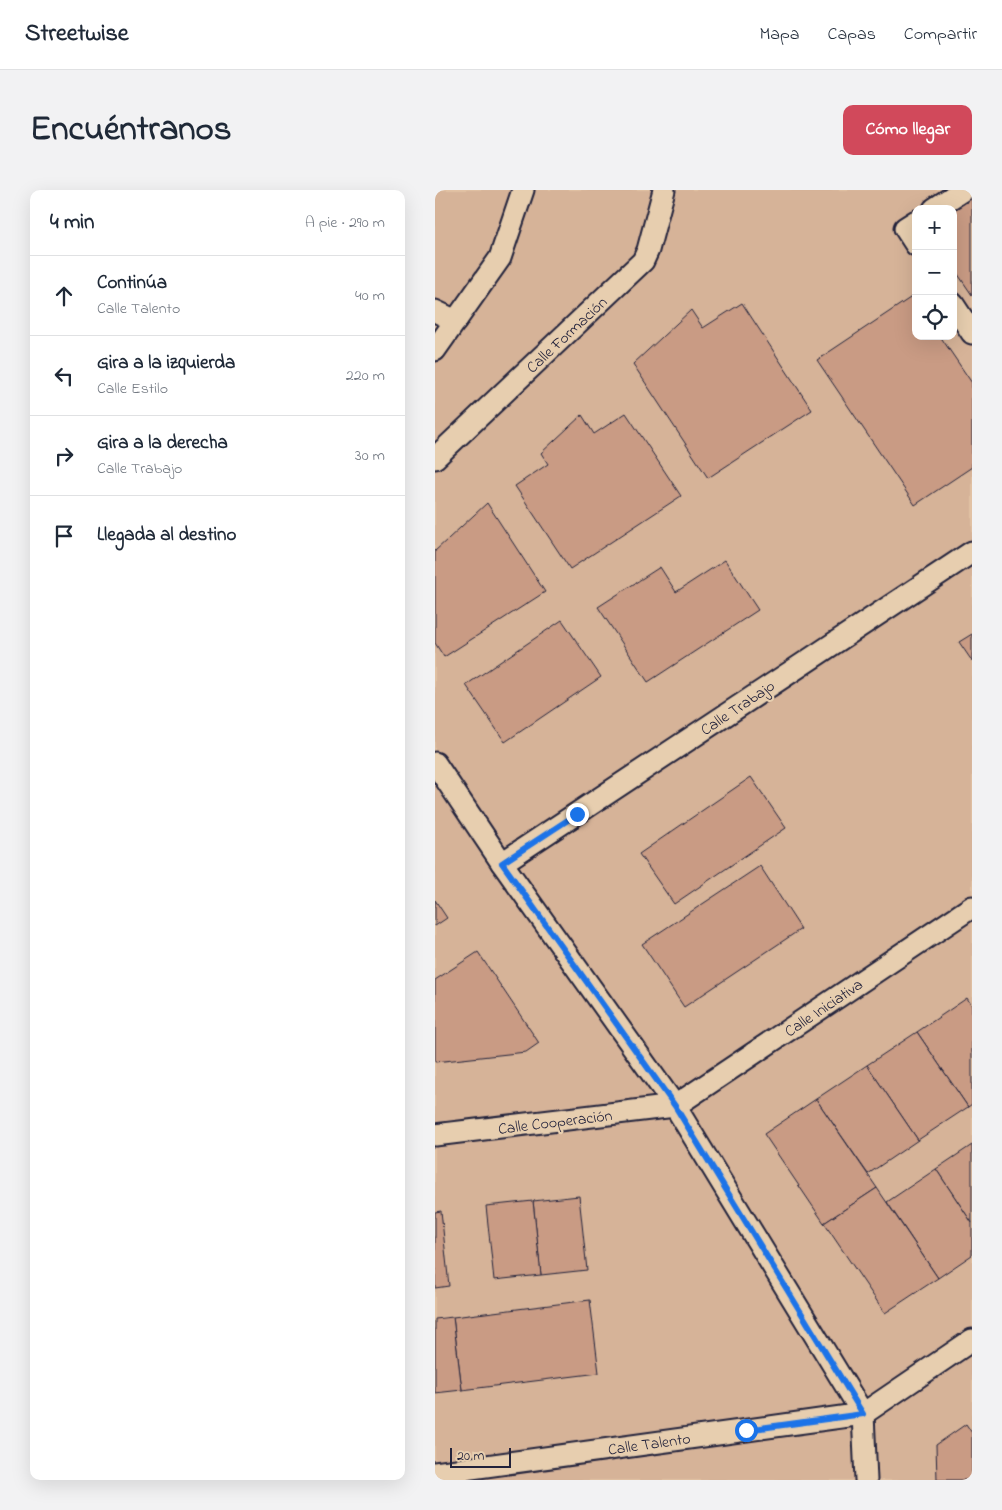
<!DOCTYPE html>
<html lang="es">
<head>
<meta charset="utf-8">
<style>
	:root { --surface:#fff; --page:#f2f2f3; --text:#1f2937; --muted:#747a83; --line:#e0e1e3; --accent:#d1495b }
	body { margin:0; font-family:"Indie Flower",sans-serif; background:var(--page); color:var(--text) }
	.controls { position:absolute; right:15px; top:15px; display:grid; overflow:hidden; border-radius:10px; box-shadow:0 5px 20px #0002 }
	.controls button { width:45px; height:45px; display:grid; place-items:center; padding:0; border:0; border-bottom:1px solid var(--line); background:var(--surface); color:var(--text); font:25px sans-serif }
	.scale { position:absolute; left:15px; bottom:12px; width:61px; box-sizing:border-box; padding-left:5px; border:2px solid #22223b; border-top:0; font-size:14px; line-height:18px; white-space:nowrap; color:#22223b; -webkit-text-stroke:4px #e7ceaf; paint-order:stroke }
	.stop { position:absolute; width:15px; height:15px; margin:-11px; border:4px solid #1a73e8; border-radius:50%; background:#fff }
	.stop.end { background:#1a73e8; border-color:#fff; box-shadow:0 1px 5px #0008 }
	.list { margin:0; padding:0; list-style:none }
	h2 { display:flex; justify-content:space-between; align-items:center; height:65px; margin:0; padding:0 20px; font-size:21px }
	h2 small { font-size:16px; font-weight:400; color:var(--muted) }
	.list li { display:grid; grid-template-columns:32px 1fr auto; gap:15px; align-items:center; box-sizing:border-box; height:80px; padding:0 20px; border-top:1px solid var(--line) }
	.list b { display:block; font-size:19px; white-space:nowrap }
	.list p { margin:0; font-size:16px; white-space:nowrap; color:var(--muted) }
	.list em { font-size:16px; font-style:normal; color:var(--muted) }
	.icon { flex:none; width:28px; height:28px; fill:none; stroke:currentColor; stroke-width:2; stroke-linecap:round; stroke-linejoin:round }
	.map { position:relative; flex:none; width:537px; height:1290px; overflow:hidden; border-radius:10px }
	header { display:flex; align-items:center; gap:30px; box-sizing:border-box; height:70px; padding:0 25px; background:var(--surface); border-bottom:1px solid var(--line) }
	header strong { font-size:24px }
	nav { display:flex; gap:28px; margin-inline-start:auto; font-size:18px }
	.intro { display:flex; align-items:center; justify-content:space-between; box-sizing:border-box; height:120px; padding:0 30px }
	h1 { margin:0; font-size:35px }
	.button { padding:12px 22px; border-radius:10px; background:var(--accent); color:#fff; font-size:18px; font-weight:700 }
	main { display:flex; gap:30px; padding:0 30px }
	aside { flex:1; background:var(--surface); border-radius:10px; box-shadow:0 5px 20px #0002 }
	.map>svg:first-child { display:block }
</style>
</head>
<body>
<header>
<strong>Streetwise</strong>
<nav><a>Mapa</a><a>Capas</a><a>Compartir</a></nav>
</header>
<div class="intro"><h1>Encuéntranos</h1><a class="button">Cómo llegar</a></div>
<main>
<aside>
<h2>4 min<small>A pie · 290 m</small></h2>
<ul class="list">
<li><svg class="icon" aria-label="ahead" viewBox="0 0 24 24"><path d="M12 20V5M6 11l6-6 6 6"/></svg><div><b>Continúa</b><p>Calle Talento</p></div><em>40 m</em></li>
<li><svg class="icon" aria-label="left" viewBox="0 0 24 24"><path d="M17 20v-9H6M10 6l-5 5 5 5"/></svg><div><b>Gira a la izquierda</b><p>Calle Estilo</p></div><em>220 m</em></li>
<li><svg class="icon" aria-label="right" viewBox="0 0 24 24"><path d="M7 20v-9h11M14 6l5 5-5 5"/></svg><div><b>Gira a la derecha</b><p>Calle Trabajo</p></div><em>30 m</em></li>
<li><svg class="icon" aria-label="arrive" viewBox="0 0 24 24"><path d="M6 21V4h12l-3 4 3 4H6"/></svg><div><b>Llegada al destino</b></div></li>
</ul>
</aside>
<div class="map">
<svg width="537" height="1290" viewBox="0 0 537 1290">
	<rect width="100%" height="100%" fill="#e2c2a4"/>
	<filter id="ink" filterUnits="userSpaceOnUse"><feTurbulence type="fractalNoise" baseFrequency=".02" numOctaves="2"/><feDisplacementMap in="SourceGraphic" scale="10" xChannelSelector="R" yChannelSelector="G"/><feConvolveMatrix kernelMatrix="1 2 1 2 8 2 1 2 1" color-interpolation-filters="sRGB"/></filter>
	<g filter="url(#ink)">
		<path fill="#d6b398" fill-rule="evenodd" d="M0 0H537V1290H0ZM481 19H518V146H481Z"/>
		<g fill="#c99b84" stroke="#22223b">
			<polygon points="537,8 537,105 518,77 518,21"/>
			<polygon points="478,106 481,110 481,146 505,146 537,193 537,277 480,315 382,170"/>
			<polygon points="307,113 377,220 273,288 198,174 256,120 268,138"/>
			<polygon points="191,223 246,306 135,379 80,296 113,274 106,263 147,225 159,244"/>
			<polygon points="52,313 110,402 9,467 0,453 0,361"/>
			<polygon points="290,370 323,420 213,492 163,417 225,377 241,402"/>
			<polygon points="127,430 166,487 70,552 31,495"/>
			<polygon points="537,444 537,471 524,452"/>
			<polygon points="316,587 351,638 239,714 204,664"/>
			<polygon points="325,676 366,739 249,817 207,754"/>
			<polygon points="0,710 12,728 0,736"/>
			<polygon points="43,762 104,853 91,862 0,872 0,790"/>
			<polygon points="532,808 537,816 537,914 533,917 482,842"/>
			<polygon points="482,842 533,917 483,950 432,875"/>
			<polygon points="432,875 483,950 433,984 381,909"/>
			<polygon points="381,909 442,998 389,1033 329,944"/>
			<polygon points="537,955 537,1033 501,979"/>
			<polygon points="501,979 537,1033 537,1065 503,1088 452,1012"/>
			<polygon points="442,998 503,1088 450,1123 389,1033"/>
			<polygon points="144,1006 152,1080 106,1085 98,1011"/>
			<polygon points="98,1011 106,1085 59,1090 51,1016"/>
			<polygon points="6,1021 14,1096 0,1098 0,1022"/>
			<polygon points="155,1110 164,1183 27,1200 18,1127"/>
			<polygon points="18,1127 27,1200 0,1203 0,1129"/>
			<polygon points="531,1234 537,1243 537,1290 502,1290 501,1255"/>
		</g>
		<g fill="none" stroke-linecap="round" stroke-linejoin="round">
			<defs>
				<g id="minor">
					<polyline points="499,19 528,0"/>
					<polyline points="481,31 470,38 481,55"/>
					<polyline points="518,114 537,143"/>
					<polyline points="0,121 21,131"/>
					<polyline points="0,160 65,68 88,0"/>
					<polyline points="0,268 208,71 213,60 229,0"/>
					<polyline points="0,573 67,673 240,916 428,1224 431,1290"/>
					<polyline points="67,673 537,362"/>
					<polyline points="0,945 240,916 537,717"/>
					<polyline points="0,1283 428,1224 537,1150"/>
				</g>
			</defs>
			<use href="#minor" stroke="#22223b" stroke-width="25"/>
			<use href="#minor" stroke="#e7ceaf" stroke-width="21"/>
		</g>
	</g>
	<g fill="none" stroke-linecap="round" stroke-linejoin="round" filter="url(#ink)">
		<polyline stroke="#1a73e8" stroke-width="6" points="142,624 67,673 240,916 428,1224 311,1240"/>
	</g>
	<g text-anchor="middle" stroke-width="4.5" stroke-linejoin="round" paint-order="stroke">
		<g font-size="16" fill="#22223b" stroke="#e7ceaf">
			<text transform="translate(131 144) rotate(-43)" y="6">Calle Formación</text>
			<text transform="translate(302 517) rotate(-34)" y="6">Calle Trabajo</text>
			<text transform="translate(388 817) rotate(-34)" y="6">Calle Iniciativa</text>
			<text transform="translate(120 931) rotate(-7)" y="6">Calle Cooperación</text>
			<text transform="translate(214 1253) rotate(-8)" y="6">Calle Talento</text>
		</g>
	</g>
</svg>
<div class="controls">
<button>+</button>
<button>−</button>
<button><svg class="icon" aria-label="locate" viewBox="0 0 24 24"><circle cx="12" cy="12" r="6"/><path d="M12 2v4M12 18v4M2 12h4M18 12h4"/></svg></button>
</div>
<div class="scale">20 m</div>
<div class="stop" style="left:311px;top:1240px"></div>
<div class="stop end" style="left:142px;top:624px"></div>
</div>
</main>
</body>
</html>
